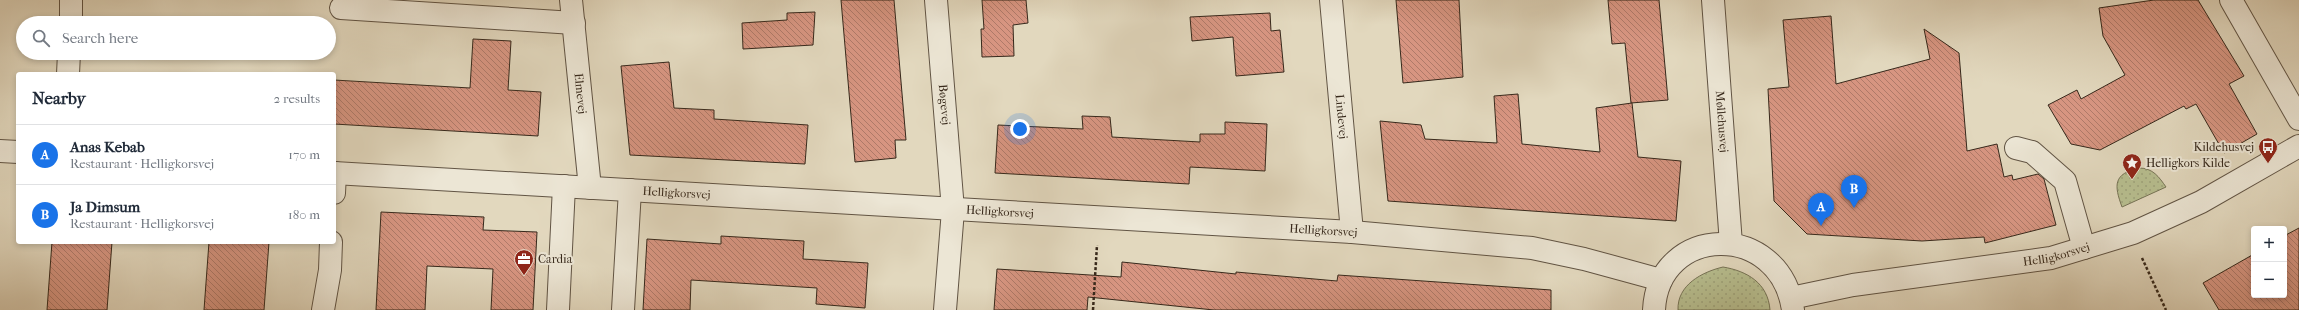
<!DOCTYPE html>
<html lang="en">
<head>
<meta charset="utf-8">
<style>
	:root { --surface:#fff; --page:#f2f2f3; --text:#1f2937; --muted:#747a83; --line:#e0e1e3; --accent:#1a73e8 }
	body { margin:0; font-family:"IM FELL French Canon",serif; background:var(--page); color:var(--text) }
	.controls { position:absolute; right:12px; bottom:12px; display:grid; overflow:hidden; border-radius:4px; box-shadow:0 2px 6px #0003 }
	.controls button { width:36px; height:36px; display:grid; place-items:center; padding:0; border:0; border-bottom:1px solid var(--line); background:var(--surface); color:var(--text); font:20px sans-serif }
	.you { position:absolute; left:1020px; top:129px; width:14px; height:14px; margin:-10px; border:3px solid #fff; border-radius:50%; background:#1a73e8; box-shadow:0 0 0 6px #1a73e833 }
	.badge { display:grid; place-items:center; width:26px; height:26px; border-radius:50%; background:var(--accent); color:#fff; font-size:13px; font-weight:700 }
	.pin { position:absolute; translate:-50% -33px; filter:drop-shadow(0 1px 2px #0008) }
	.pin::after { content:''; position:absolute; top:21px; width:14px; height:12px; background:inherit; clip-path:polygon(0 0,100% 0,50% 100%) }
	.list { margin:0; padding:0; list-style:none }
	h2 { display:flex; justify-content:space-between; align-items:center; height:52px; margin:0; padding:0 16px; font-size:17px }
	h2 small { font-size:13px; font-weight:400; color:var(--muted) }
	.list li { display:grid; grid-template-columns:26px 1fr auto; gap:12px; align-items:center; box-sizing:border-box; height:60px; padding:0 16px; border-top:1px solid var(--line) }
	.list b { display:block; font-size:15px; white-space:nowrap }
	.list p { margin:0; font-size:13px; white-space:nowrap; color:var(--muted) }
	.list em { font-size:13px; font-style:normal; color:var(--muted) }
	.icon { flex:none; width:22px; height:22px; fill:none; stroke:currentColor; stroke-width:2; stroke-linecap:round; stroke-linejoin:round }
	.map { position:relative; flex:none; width:2299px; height:310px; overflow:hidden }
	.search { position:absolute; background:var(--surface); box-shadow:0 2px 6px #0003; left:16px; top:16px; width:320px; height:44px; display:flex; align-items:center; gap:10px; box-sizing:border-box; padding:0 14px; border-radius:22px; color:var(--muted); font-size:15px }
	.panel { position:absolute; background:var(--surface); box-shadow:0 2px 6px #0003; left:16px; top:72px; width:320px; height:172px; border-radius:4px }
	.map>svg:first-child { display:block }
</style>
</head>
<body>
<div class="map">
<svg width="2299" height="310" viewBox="0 0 2299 310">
	<defs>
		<pattern id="green-dots" width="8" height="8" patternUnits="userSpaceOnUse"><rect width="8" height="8" fill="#b7be8f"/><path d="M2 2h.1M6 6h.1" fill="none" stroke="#9ea37b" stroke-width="1.8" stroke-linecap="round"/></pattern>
		<pattern id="building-back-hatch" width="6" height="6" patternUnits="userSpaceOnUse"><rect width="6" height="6" fill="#d79581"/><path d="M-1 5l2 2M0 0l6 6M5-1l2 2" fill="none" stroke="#af7a69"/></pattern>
	</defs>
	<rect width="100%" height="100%" fill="#e2d8be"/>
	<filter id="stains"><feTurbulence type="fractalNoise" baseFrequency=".005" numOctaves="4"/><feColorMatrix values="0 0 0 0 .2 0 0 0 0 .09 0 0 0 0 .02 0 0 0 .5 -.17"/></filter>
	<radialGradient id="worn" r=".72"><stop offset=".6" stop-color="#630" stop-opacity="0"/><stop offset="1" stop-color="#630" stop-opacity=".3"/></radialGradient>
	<g fill="url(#green-dots)" stroke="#767355">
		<path d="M2139 168C2153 168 2159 177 2166 187L2122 207C2114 185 2113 174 2139 168Z"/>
		<path d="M1723 267C1747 271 1768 283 1770 310H1678C1677 285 1702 272 1723 267Z"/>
	</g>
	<g fill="url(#building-back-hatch)" stroke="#36281b">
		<polygon points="841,0 894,0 906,140 895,140 896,158 855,162"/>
		<polygon points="982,0 1026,0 1028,23 1013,25 1014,56 982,57 981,29 984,29"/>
		<polygon points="1396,0 1459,0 1463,77 1403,83"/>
		<polygon points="1608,0 1659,0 1668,100 1631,103 1625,43 1612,44"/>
		<polygon points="2154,0 2198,0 2244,76 2229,84 2257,134 2224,153 2196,104 2186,109 2184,106 2100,150 2071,144 2048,105 2077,90 2081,99 2125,75 2103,36 2099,8"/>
		<polygon points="815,12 813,45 743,49 742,23 787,20 787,13"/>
		<polygon points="1270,13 1271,31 1280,30 1284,72 1236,76 1233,37 1192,41 1190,17"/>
		<polygon points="1831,16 1836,84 1930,59 1924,29 1959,53 1967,151 1997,144 2004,177 2012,175 2013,180 2038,174 2044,179 2056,225 1985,243 1984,237 1922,241 1807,234 1774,201 1768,89 1789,87 1783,20"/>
		<polygon points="473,39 511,41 508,90 541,92 538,136 334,124 334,80 470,88"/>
		<polygon points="669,62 674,108 714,110 714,119 808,125 805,164 630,155 621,66"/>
		<polygon points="1518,94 1522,144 1600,152 1596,108 1632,103 1638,157 1681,161 1676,221 1388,201 1380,121 1421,125 1425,139 1497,143 1494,96"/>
		<polygon points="1082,116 1110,117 1112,137 1200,142 1200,134 1225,134 1225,122 1267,124 1265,171 1190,167 1189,184 995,173 998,125 1083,129"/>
		<polygon points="381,212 484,217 483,230 537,232 533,310 491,310 493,269 427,266 425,310 376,310"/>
		<polygon points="2299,228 2299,310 2219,310 2203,283 2254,254 2254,295 2284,295 2284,236"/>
		<polygon points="721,236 804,241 803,259 868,263 865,308 816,304 817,288 691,280 690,310 643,310 647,239 721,244"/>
		<polygon points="52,242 112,242 107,310 47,310"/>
		<polygon points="209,242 269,242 264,310 204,310"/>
		<polygon points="1122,262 1236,274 1236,272 1337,281 1338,275 1551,290 1551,310 1214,310 1088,297 1087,310 994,310 997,269 1121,277"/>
	</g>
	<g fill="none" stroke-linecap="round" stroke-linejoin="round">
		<defs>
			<g id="minor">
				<path id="s1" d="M571 0 590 188"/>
				<path id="s2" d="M936 0 953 210 945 310"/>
				<path id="s3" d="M1331 0 1352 232"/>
				<path id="s4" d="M1713 0 1731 244"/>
				<polyline points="2231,0 2299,119"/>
				<polyline points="341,8 574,23"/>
				<polyline points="71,23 71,0"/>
				<polyline points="68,74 69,53"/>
				<polyline points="2016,148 2032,152 2065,181 2084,248"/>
				<polyline points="0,151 18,152"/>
				<path id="s5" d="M334 173 1352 232 1532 248 1584 259 1661 280"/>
				<polyline points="334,193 335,173"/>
				<path id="s6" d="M1791 298 1853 285 2051 258 2133 233 2201 202 2299 146"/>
				<polyline points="323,310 330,270 331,242"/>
				<polyline points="558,310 564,186"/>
				<polyline points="623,310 630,190"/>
				<path d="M1654 310C1658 224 1780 220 1793 310"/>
			</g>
		</defs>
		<use href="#minor" stroke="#615444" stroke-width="24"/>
		<g stroke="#36281b" stroke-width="2.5" stroke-dasharray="3 2" stroke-linecap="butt">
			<polyline points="2142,258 2166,310"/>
			<polyline points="1093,310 1097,245"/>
		</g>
		<use href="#minor" stroke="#ece6d5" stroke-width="22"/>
	</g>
	<defs>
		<symbol id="bus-pin" viewBox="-11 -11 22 30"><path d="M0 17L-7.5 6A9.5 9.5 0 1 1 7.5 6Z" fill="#8f2418" stroke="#ece6d5"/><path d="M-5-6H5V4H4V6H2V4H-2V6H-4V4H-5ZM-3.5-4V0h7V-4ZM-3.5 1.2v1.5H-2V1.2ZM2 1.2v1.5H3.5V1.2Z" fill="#fff"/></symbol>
		<symbol id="sight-pin" viewBox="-11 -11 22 30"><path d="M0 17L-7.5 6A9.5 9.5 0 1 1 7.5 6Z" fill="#8f2418" stroke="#ece6d5"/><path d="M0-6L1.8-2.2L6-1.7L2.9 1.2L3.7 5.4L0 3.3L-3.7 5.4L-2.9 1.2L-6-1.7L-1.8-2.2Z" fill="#fff"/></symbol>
		<symbol id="office-pin" viewBox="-11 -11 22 30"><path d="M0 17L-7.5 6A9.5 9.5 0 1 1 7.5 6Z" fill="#8f2418" stroke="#ece6d5"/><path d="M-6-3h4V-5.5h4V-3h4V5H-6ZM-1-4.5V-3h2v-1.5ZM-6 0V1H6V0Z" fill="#fff"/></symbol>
	</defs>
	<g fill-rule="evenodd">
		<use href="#bus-pin" x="2257" y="136" width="22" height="30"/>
		<use href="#sight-pin" x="2121" y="152" width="22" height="30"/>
		<use href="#office-pin" x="513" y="248" width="22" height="30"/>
	</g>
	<g text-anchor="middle" stroke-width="4" stroke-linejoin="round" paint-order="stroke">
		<g font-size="12" fill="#36281b" stroke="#ece6d5">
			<text dy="4" stroke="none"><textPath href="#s1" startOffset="94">Elmevej</textPath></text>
			<text dy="4" stroke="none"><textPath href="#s2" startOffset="105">Bøgevej</textPath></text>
			<text dy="4" stroke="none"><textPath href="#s3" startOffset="117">Lindevej</textPath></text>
			<text dy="4" stroke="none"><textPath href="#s4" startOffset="122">Møllehusvej</textPath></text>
			<text dy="4" stroke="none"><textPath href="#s5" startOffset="343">Helligkorsvej</textPath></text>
			<text dy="4" stroke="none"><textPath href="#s5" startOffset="667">Helligkorsvej</textPath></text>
			<text dy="4" stroke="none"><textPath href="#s5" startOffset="991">Helligkorsvej</textPath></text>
			<text dy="4" stroke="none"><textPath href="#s6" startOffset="269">Helligkorsvej</textPath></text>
		</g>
		<g font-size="12" fill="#36281b" stroke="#ece6d5" text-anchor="start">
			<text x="2254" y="151" text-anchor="end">Kildehusvej</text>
			<text x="2146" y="167">Helligkors Kilde</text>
			<text x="538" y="263">Cardia</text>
		</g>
	</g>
	<rect width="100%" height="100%" filter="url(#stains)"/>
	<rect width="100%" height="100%" fill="url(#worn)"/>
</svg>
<div class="controls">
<button>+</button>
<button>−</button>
</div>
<div class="you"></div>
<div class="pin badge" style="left:1821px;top:226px">A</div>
<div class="pin badge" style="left:1854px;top:208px">B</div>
<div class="search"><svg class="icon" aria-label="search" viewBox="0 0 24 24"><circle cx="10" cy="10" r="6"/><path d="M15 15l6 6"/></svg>Search here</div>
<section class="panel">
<h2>Nearby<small>2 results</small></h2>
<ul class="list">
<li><span class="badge">A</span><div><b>Anas Kebab</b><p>Restaurant · Helligkorsvej</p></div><em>170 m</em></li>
<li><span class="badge">B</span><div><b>Ja Dimsum</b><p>Restaurant · Helligkorsvej</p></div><em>180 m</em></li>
</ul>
</section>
</div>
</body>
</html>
